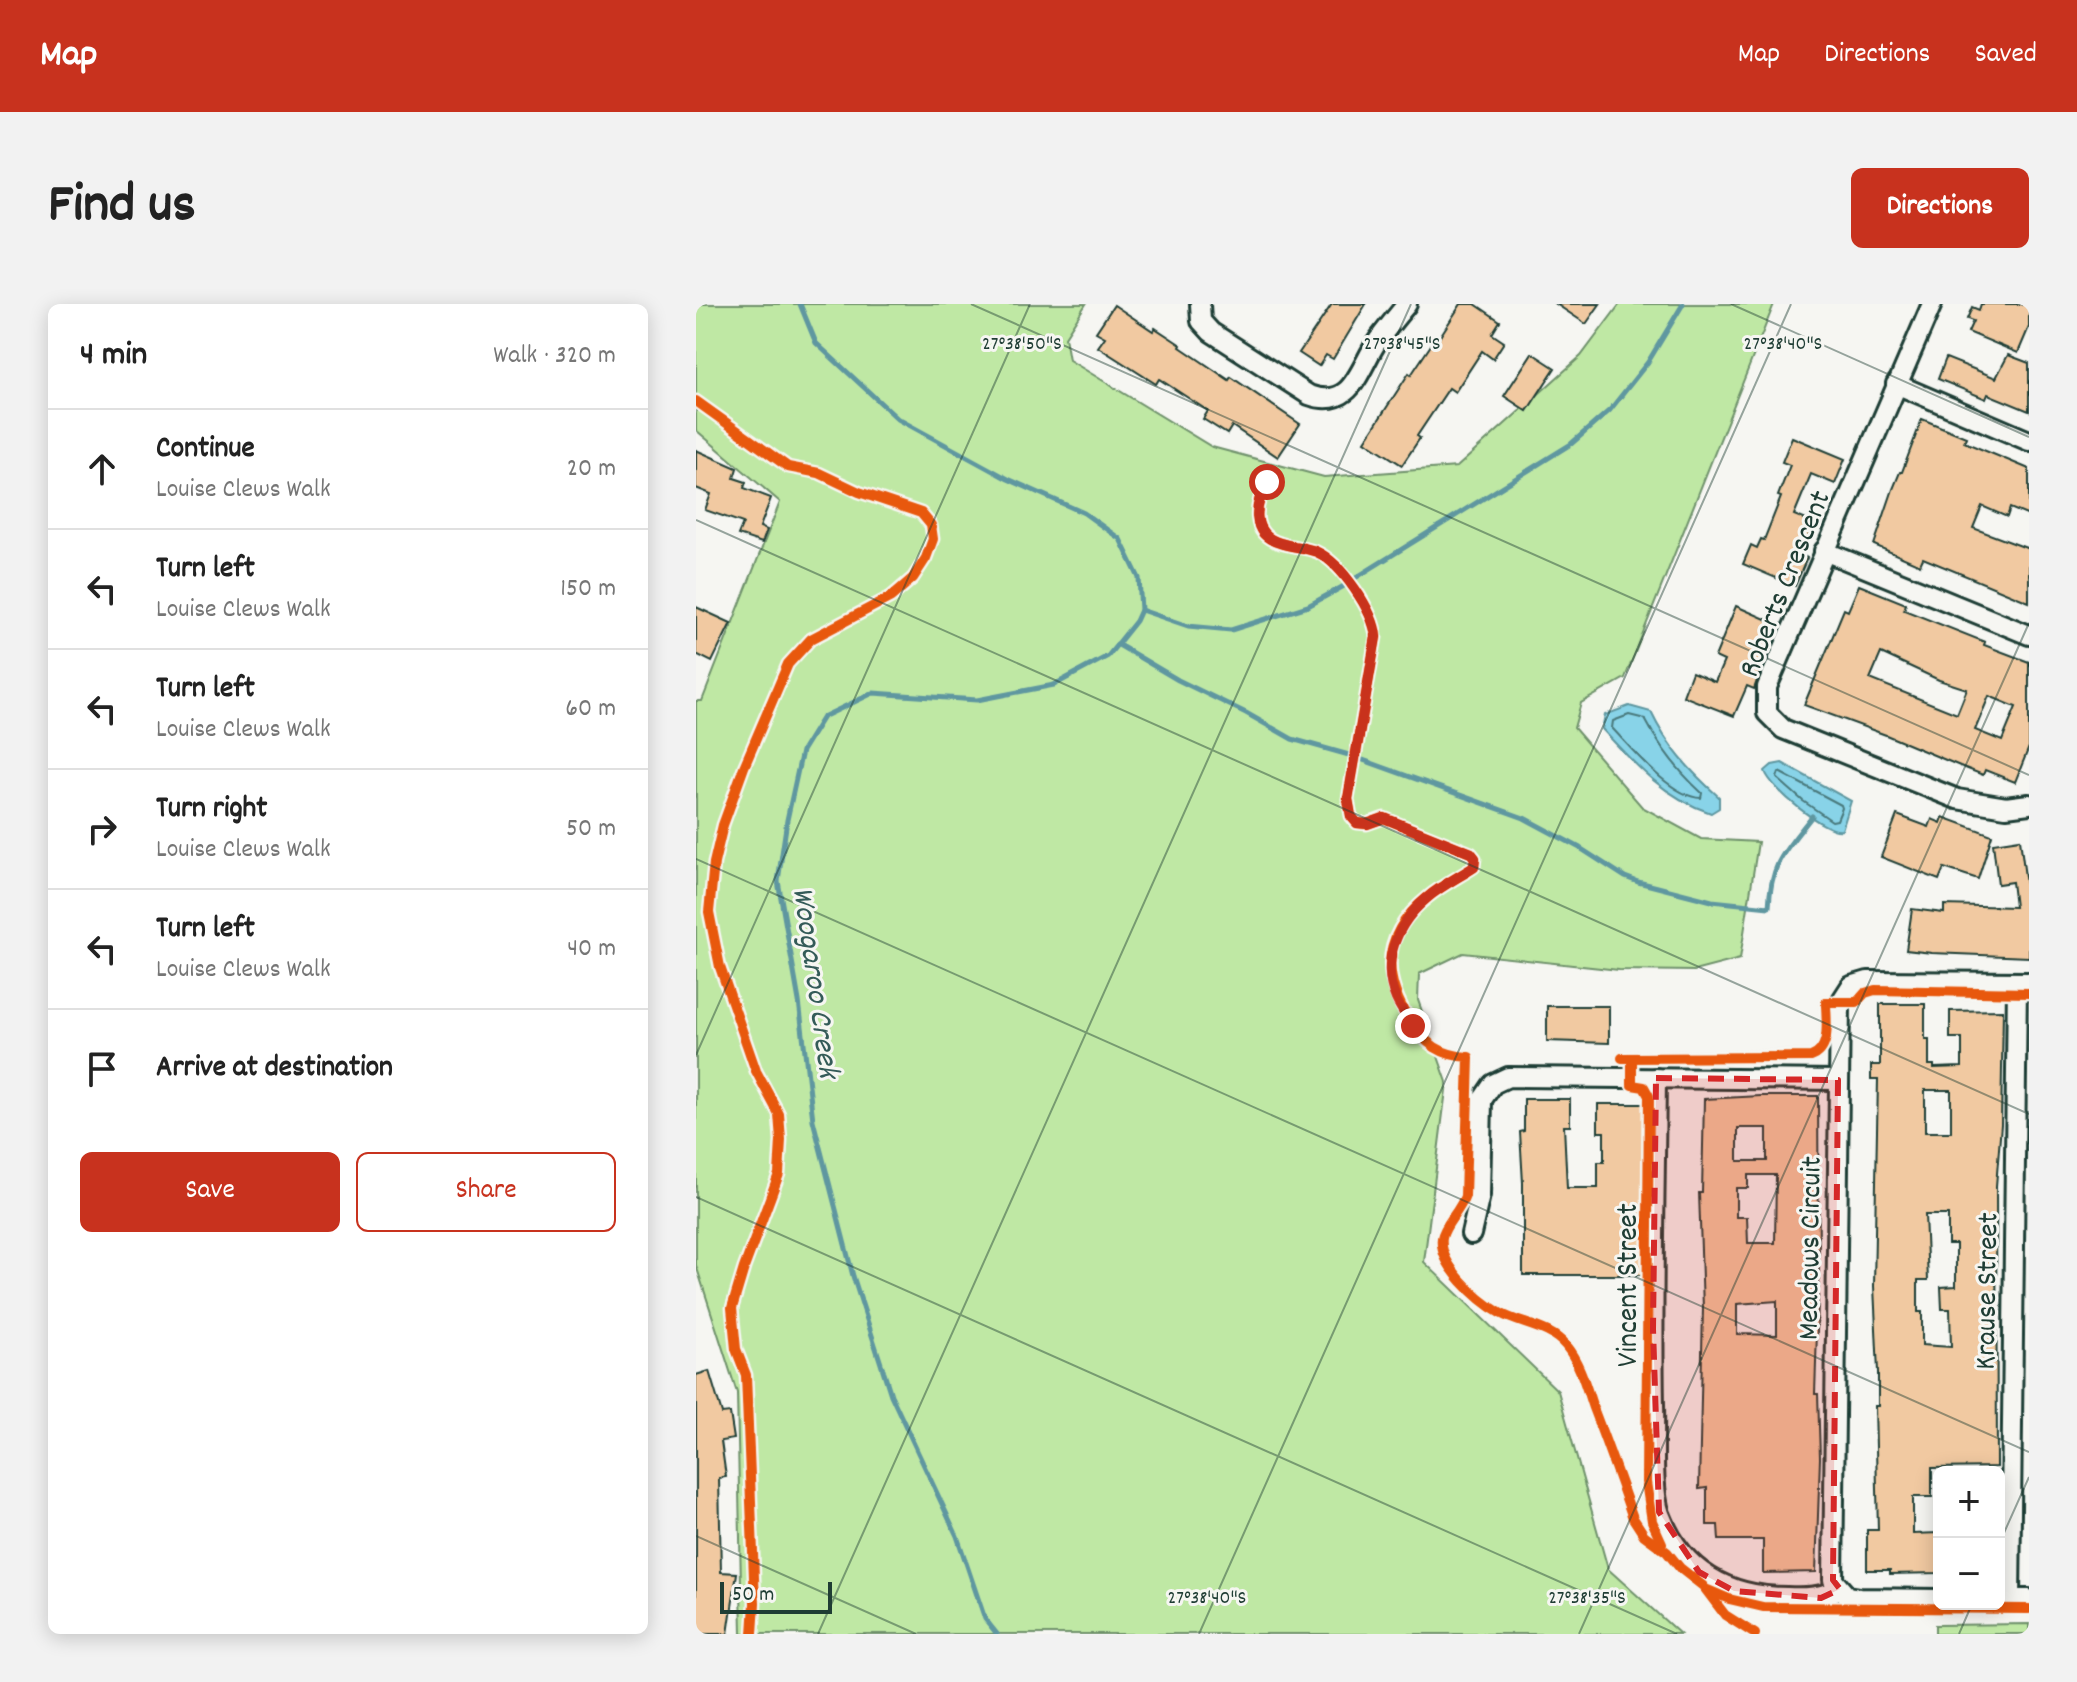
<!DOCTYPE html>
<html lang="en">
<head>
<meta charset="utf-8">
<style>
	:root { --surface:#fff; --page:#f2f2f2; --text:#222; --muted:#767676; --line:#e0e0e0; --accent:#c8321e }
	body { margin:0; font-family:Dekko,sans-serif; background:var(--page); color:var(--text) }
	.controls { position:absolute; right:24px; bottom:24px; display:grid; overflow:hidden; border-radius:12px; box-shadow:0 4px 20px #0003 }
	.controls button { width:72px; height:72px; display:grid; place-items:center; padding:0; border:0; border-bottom:2px solid var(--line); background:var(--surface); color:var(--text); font:40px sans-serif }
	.scale { position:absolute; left:24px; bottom:20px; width:112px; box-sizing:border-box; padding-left:8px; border:4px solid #1f3d34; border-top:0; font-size:22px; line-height:28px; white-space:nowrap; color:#1f3d34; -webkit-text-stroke:6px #f6f6f2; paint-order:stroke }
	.stop { position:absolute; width:24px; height:24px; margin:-18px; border:6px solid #c8321e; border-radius:50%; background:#fff }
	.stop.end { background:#c8321e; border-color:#fff; box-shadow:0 2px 8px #0008 }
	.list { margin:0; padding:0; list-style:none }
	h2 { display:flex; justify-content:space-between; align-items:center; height:104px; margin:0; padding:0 32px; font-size:34px }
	h2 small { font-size:26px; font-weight:400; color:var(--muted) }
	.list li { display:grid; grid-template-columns:52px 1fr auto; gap:24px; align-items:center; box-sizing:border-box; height:120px; padding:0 32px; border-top:2px solid var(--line) }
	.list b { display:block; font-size:30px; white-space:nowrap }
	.list p { margin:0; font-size:26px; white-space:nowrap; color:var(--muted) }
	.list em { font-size:26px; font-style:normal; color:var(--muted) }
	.actions { display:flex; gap:16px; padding:24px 32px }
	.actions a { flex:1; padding:18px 0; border:2px solid var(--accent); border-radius:12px; text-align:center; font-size:28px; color:var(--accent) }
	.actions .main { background:var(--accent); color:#fff }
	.icon { flex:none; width:44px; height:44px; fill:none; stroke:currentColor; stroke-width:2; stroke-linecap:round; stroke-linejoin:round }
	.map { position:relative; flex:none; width:1333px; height:1330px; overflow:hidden; border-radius:12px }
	header { display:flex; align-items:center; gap:48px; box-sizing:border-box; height:112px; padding:0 40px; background:var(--accent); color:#fff }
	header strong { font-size:38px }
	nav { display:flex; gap:44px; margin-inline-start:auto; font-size:28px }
	.intro { display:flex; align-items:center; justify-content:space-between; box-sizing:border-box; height:192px; padding:0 48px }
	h1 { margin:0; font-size:56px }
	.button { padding:20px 36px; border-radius:12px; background:var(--accent); color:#fff; font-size:28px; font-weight:700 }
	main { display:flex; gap:48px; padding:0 48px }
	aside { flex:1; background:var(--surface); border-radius:12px; box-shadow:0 4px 20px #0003 }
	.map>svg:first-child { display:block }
</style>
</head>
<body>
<header>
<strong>Map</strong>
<nav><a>Map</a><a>Directions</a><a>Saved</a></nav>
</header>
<div class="intro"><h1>Find us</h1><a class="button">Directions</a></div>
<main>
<aside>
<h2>4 min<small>Walk · 320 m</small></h2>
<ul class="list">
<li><svg class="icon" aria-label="ahead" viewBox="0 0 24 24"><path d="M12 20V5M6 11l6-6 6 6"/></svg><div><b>Continue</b><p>Louise Clews Walk</p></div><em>20 m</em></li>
<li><svg class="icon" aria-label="left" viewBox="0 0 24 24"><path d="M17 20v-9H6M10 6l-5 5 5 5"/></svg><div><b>Turn left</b><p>Louise Clews Walk</p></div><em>150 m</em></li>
<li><svg class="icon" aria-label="left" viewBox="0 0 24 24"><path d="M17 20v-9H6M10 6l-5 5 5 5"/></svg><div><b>Turn left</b><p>Louise Clews Walk</p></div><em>60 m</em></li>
<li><svg class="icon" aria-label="right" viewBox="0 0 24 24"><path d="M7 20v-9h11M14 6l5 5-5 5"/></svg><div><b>Turn right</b><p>Louise Clews Walk</p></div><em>50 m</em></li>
<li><svg class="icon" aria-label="left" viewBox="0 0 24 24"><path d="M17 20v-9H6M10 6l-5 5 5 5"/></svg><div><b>Turn left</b><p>Louise Clews Walk</p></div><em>40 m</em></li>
<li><svg class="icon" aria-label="arrive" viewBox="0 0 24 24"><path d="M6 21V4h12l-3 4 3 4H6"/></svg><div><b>Arrive at destination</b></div></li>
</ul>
<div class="actions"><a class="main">Save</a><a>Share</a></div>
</aside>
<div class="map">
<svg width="1333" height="1330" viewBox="0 0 1333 1330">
	<rect width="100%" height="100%" fill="#f6f6f2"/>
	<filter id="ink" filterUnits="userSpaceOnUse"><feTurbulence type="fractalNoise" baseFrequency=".0125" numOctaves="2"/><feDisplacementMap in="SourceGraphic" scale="16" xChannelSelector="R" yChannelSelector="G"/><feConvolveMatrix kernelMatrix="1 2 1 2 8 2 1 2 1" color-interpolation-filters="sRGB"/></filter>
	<g filter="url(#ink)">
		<g fill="#bfe8a4" stroke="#6f926c" stroke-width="2">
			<polygon points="0,0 390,0 369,33 373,56 516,143 628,173 761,163 885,52 924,0 1078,0 929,374 885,399 878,424 946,503 1005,535 1062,538 1044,655 998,667 923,666 767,649 723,670 722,696 751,778 728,958 862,1087 912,1265 984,1330 46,1330 41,1089 0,961 0,397 6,397 84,198 0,126"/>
			<polygon points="1333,1320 1333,1330 1239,1330 1239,1321"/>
		</g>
		<g fill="#88d3e8" stroke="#5e97a0" stroke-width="2">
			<path d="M933 402 955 408C971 442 994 467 1023 493V504L1015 509C969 494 938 460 906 425L909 411Z"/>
			<path d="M1086 459 1155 497 1146 526C1130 530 1074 484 1069 467L1076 461Z"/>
		</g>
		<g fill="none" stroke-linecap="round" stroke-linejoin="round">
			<g stroke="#49797c" stroke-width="2">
				<path d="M933 411 949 415C964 444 982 467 1006 489L1005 494C975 493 936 445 916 424L917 417Z"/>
				<polygon points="1083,468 1145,501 1146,504 1141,516 1136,517 1107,497 1081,474"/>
			</g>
			<g stroke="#5e97a0" stroke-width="5">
				<polyline points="104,0 120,39 202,115 312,175 388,209 424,235 443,274 445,306 440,317 412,352 358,381 281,396 177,389 127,413 106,447 91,516 82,577 103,697 117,816 157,972 195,1091 261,1232 289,1315 301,1330"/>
				<polyline points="661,273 875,140 914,106 952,58 987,0"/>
				<polyline points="445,306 492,322 535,326 612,302 648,282"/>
				<polyline points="421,340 482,376 550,409 596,435 653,451"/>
				<path d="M667 456 828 514 884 544 929 573 942 578 1016 597 1073 603C1075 557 1089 547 1116 512"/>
			</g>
		</g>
		<g fill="#f1c9a1" stroke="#1f3d34" stroke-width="2" fill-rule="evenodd">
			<polygon points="636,0 670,0 637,55 630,51 623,62 603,49"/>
			<polygon points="765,0 779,0 804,17 796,30 808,38 797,55 786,47 759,88 753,84 721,132 724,134 706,161 669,137 713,69 715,71 741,32 743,34"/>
			<polygon points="860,0 904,0 890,20"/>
			<polygon points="1285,0 1333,0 1333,23 1322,49 1272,28 1277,17 1271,15 1276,3 1283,6"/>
			<polygon points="418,1 457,27 459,24 485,41 484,43 533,76 535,73 604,120 582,153 536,122 531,130 507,115 512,107 463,75 460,80 402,43 409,33 400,28"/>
			<polygon points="836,49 859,64 831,107 808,92"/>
			<polygon points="1312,51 1333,59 1333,107 1292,90 1290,95 1242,75 1250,54 1300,74"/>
			<polygon points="1226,115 1270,133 1268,138 1333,165 1333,212 1314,204 1311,213 1286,202 1277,224 1333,245 1333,298 1227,254 1224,261 1178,241 1197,185 1204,168 1206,168"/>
			<polygon points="1096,133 1149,155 1139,180 1115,170 1098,211 1118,219 1105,251 1111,254 1099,282 1047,260 1055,241 1061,244 1065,235 1068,236 1085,193 1082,192 1094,161 1086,158"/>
			<polygon points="0,146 41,164 38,174 50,178 48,184 75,194 64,223 71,226 66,239 42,231 47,219 9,206 15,190 0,184"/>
			<path d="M1163 281 1210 300 1208 306 1289 338 1288 341 1333 358V443L1319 478 1289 466 1287 471 1264 462 1190 431 1108 401 1148 305 1152 307ZM1185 349 1243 376 1271 385 1261 410 1174 375ZM1293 392 1320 403 1306 437 1279 426Z"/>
			<polygon points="1040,302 1081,320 1058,385 1051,382 1038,412 987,392 996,368 1019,378 1028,357 1019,353"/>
			<polygon points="0,303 35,319 16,358 0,350"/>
			<polygon points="1201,511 1233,523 1236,515 1245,519 1247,513 1296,531 1282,575 1248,564 1243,576 1185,553"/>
			<polygon points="1324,535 1333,603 1333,653 1236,649 1210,646 1216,605 1248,609 1248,601 1319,603 1316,578 1302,580 1297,539"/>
			<path d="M1184 700H1229V735H1233V761H1238V764L1266 763V734H1254V707L1307 706 1305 820 1300 882 1301 1163 1236 1164V1193H1217V1230L1243 1229V1269L1194 1270V1266H1171V1226H1182L1179 1102H1182V1068L1178 982 1182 775H1175V761H1184ZM1229 786H1255V828H1229ZM1229 911H1252V940H1260V982L1245 983 1246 1005H1254L1255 1043 1226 1041V1008H1222V976H1232Z"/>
			<polygon points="851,702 913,702 913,739 851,737"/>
			<path d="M1065 792H1122L1123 965 1119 1090H1122L1124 1154 1120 1268 1067 1269V1236H1023L1022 1221H1011V1184L1003 1185 1007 1004 1003 889H1006L1008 795ZM1042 824H1071V857H1042ZM1052 871H1080L1079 939H1052L1051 913H1040V884H1052ZM1081 997V1031L1041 1030V1000Z"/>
			<polygon points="828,795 874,795 874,822 868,822 871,884 902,884 902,858 908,858 908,828 902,828 902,800 948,800 946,971 827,971 827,879 824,828 828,827"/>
			<polygon points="13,1067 26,1110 34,1109 38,1135 25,1137 30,1173 23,1174 25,1268 41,1269 32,1330 0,1330 0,1071"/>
		</g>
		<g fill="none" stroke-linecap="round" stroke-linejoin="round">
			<defs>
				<g id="minor">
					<path d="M504 0 505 17 515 28 613 91C658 107 663 62 683 35 692 23 702 11 711 0"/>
					<polyline points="1236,0 1071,383 1071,409 1087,425 1261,495 1310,503 1333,500"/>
					<polyline points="1200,80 1333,137"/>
					<polyline points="1128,247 1333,331"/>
					<path d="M960 774C959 883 956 992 958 1101 959 1131 955 1184 964 1210 985 1267 1032 1293 1091 1293 1111 1294 1125 1293 1144 1285"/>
					<polyline points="775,930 784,891 786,796 797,780 812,773 1142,776"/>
					<polyline points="1243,1295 1163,1294 1151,1292 1137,1276 1144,699 1155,682 1172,677 1333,678"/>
					<polyline points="1303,1295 1333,1295"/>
					<polyline points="1314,1295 1321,679"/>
				</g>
			</defs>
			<use href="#minor" stroke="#1f3d34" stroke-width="24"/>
			<use href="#minor" stroke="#f6f6f2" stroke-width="18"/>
			<defs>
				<g id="cycleway">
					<polyline points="0,97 92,163 123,169 163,188 225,209 235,221 237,235 230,254 217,274 195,293 115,335 92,360 48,463 27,521 18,559 13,608 24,663 60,767 83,810 85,836 83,870 48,964 36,1004 40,1045 50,1071 59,1299 57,1330"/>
					<path d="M571 178C559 200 553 230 584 239 596 243 609 243 621 248 645 259 678 307 680 333L652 495 655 512 661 519 671 520 688 514 775 549 779 554 778 563C763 573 746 581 732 593 687 629 684 670 714 717 729 740 746 752 773 753L769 892C764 907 748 921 746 934 742 961 783 997 804 1009 825 1021 854 1022 870 1042 884 1059 890 1083 897 1104 911 1140 924 1177 937 1214L948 1231 971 1248 984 1264 1007 1282 1029 1311 1059 1330"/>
					<path d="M926 754 1115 753C1136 746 1130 716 1130 698H1161L1169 689 1179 686 1333 689"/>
					<polyline points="936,754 936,781 948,783 953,792 950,1178 956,1217 966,1239"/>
					<polyline points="1012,1286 1033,1295 1067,1303 1333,1305"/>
				</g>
			</defs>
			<use href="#cycleway" stroke="#f6f6f2" stroke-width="15"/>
			<use href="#cycleway" stroke="#e8590c" stroke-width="10"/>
		</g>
	</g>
	<g fill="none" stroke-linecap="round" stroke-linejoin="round" filter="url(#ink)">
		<path stroke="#c8321e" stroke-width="10" d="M571 178C559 200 553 230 584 239 596 243 609 243 621 248 645 259 678 307 680 333L652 495 655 512 661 519 671 520 688 514 775 549 779 554 778 563C763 573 745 582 731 594 701 619 684 658 700 695 704 704 711 713 717 722"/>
	</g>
	<path fill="#d62828" fill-opacity="0.2" stroke="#d62828" stroke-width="6" stroke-dasharray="16 10" stroke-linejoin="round" d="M960 774 1142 776 1137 1276 1144 1285 1125 1294 1038 1287 1003 1268 963 1208 957 1025Z"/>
	<path fill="none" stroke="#1f3d34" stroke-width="2" stroke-opacity="0.45" d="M275 0 1333 471M1035 0 1333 133M0 216 1333 810M0 555 1333 1148M0 751 334 0M0 893 981 1330M0 1232 220 1330M1303 1240 1333 1173M122 1330 715 0M503 1330 1095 0M883 1330 1333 319M1263 1330 1276 1300"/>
	<g text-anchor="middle" stroke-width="6" stroke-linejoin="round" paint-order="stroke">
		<g font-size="30" fill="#1f3d34" stroke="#f6f6f2">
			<text transform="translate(1087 279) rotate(-68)" y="10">Roberts Crescent</text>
			<text transform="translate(1112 944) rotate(-89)" y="10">Meadows Circuit</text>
			<text transform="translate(930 981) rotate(-90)" y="10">Vincent Street</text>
			<text transform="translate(1289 987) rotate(-89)" y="10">Krause Street</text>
		</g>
		<g font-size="32" font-style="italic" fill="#345b58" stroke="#f6f6f2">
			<text transform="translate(122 678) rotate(82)" y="11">Woogaroo Creek</text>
		</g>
	</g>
	<g font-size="20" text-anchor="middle" fill="#1f3d34" stroke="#f6f6f2" stroke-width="6" stroke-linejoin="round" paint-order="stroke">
		<text x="326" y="45">27°38'50"S</text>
		<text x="706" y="45">27°38'45"S</text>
		<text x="1087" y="45">27°38'40"S</text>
		<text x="511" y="1299">27°38'40"S</text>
		<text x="891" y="1299">27°38'35"S</text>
	</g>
</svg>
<div class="controls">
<button>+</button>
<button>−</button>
</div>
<div class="scale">50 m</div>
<div class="stop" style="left:571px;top:178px"></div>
<div class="stop end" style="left:717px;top:722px"></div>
</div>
</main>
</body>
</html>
